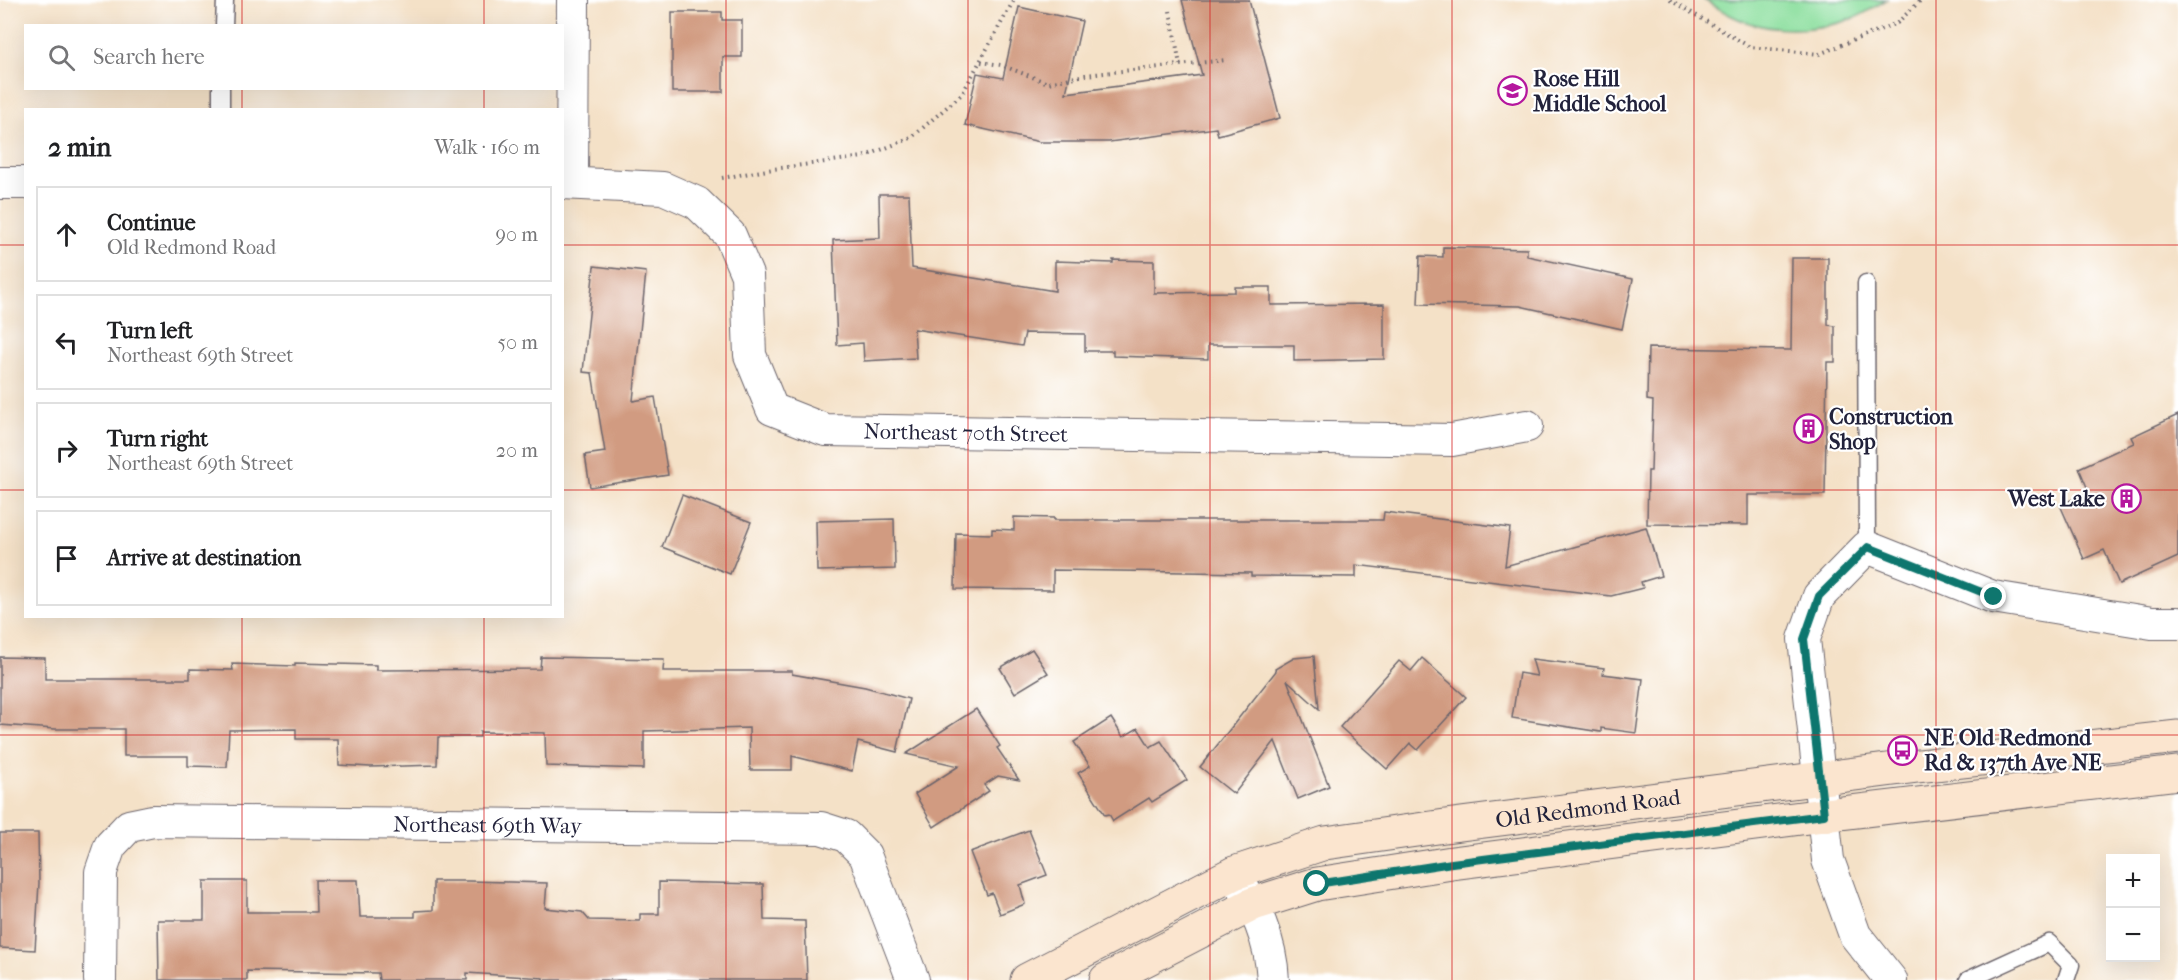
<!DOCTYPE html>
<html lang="en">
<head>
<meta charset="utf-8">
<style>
	:root { --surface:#fff; --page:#f2f2f2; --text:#202124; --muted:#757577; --line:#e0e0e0 }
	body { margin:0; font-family:"IM FELL French Canon",serif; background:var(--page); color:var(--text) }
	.controls { position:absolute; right:18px; bottom:18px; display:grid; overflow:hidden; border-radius:0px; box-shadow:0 6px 24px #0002 }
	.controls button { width:54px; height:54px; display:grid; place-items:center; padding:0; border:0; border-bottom:2px solid var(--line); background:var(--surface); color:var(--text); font:30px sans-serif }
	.stop { position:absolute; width:18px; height:18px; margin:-14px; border:4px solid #0f766e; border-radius:50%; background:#fff }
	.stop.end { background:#0f766e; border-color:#fff; box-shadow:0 2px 6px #0008 }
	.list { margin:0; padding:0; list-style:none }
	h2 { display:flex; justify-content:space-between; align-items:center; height:78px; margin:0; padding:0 24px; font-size:26px }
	h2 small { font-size:20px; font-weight:400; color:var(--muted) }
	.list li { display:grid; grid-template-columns:39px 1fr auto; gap:18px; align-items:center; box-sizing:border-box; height:96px; margin:0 12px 12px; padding:0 12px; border:2px solid var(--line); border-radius:0px }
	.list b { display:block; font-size:22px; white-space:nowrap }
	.list p { margin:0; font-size:20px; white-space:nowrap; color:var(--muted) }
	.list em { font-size:20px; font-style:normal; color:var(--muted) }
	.icon { flex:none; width:33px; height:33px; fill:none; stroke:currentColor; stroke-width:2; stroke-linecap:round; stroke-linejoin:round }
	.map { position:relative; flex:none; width:2178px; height:980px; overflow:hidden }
	.search { position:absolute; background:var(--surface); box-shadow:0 6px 24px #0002; left:24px; top:24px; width:540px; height:66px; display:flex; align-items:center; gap:15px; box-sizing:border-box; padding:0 21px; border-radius:0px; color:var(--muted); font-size:22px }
	.panel { position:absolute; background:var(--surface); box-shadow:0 6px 24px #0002; left:24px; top:108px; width:540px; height:510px; border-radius:0px }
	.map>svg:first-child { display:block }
</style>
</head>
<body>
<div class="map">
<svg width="2178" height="980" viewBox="0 0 2178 980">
	<rect width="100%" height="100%" fill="#fff"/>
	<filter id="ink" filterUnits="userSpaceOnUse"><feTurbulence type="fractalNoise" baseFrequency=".0167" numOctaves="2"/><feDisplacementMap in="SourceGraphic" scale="12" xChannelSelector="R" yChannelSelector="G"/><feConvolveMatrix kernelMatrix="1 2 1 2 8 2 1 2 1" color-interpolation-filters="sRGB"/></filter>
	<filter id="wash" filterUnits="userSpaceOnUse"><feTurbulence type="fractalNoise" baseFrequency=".008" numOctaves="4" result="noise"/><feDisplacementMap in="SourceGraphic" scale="24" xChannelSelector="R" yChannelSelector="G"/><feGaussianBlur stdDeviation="1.35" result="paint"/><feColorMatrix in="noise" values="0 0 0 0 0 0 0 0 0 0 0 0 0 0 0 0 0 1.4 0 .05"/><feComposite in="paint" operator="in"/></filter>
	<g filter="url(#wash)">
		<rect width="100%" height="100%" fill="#f4e1c7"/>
		<path fill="#8cdf9f" stroke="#57806d" stroke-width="1.5" d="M1704 0H1886C1876 6 1865 14 1854 18 1817 32 1768 34 1732 16 1722 11 1713 5 1704 0Z"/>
		<g id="blocks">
			<g fill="#d19b81">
				<polygon points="1182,0 1249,0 1280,118 1218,135 1216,128 1109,142 1040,142 965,125 977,73 1003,78 1019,7 1082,21 1066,93 1202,75"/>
				<polygon points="672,12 722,12 722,20 742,20 742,57 723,57 723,92 672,92"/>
				<polygon points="879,194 909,194 912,268 1055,291 1055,261 1113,263 1113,260 1154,261 1154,293 1235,292 1235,287 1271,287 1271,305 1384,304 1384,359 1294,361 1294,345 1208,345 1208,359 1113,356 1113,351 1085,351 1085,334 1025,333 1022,346 914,329 916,358 864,361 863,343 837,345 833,240 880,238"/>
				<polygon points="1443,247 1527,249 1527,256 1633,279 1622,329 1520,306 1418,304 1420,256 1443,257"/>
				<polygon points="1792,258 1828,258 1828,325 1835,326 1835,362 1827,362 1825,495 1748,495 1748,525 1647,524 1648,471 1651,471 1653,401 1647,400 1648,348 1791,350"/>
				<polygon points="594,266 646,272 633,401 655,397 668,475 590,487 585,455 605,452 592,373 583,372"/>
				<polygon points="2178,415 2178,557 2119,584 2104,550 2084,559 2060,505 2089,492 2079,468 2134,443 2131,437"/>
				<polygon points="682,495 751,522 730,574 662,547"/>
				<polygon points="1384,512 1510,528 1505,566 1646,527 1661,576 1641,582 1643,588 1611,596 1356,565 1356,577 1251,576 1251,573 1053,570 1053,590 955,589 956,533 992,534 992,529 1014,530 1014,517 1054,518 1054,520 1383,520"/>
				<polygon points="894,519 895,569 817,571 816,521"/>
				<polygon points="1032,649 1048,673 1015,693 1000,668"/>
				<polygon points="1314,656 1319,709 1287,680 1329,786 1298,799 1275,741 1234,794 1200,767 1276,671 1275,669 1294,658"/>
				<polygon points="0,657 45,658 45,679 190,679 190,669 233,670 232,664 295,666 295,663 376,665 376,670 540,669 541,657 664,659 663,671 792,671 792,674 865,687 909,699 897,752 858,742 852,771 792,756 792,770 750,770 749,728 644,731 644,769 546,766 545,733 480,732 480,737 438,737 437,765 370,767 339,765 338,739 296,739 296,729 229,730 227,767 188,766 188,756 124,756 124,729 55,729 0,725"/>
				<polygon points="1422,658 1466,697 1418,750 1410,743 1387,769 1340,727 1399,661 1411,671"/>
				<polygon points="1532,659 1604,668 1603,674 1643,679 1636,733 1601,728 1601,732 1512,718 1519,673 1537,676"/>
				<polygon points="976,709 1000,746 997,748 1019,780 998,776 984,785 989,791 934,827 915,794 959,766 906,754"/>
				<polygon points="1111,718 1123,737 1138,728 1150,747 1161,741 1187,780 1152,802 1149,798 1113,821 1109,814 1105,815 1078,773 1090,766 1074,742"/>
				<polygon points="1029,830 1047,875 1020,885 1025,904 1000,914 992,893 987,895 970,852"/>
				<polygon points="0,833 38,833 39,883 35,950 0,948"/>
				<polygon points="315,880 358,880 360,917 415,917 415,911 433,910 433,881 469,881 547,883 545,908 582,912 589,920 640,921 640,914 659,914 659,882 763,884 764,920 805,921 807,980 543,980 543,978 467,973 467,980 379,980 378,973 247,971 247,980 159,980 158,920 204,920 204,881 247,881 247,912 316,912"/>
			</g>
		</g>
	</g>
	<g filter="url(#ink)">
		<use href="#blocks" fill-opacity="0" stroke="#6c656c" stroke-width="1.5"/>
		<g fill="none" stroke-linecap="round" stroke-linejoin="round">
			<defs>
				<g id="service">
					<polyline points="224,26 225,0"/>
					<polyline points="221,110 221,88"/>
					<polyline points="1866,283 1867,547"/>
					<polyline points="1968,980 2049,943 2071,965 2066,980"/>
				</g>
				<g id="minor">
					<polyline points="0,183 26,183"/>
					<path id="s1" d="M562 183 663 188 697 203 730 235 747 275 750 355 772 409 825 430 1452 440 1527 426"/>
					<polyline points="572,183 573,0"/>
					<path d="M1234 873C1255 907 1271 939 1273 980"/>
					<path id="s2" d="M100 980 101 872 110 846 129 826 153 821 821 828 846 836 865 855 913 980"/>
					<polyline points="1891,980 1855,935 1828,860 1804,639 1819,596 1867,547 1993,597 2152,623 2178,623"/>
				</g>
				<g id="secondary">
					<path id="s3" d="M1027 980 1234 873 1325 843 1445 826 1918 766 2178 737"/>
					<polyline points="1106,980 1253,904 1317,884 1452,863 1824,815 2178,773"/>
				</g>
			</defs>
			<use href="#service" stroke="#6c656c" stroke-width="19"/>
			<use href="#minor" stroke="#6c656c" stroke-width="34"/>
			<use href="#secondary" stroke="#6c656c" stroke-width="35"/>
			<g stroke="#6c656c" stroke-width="4" stroke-dasharray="1.5 4.5" stroke-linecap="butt">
				<polyline points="1670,0 1750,47 1819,54 1897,23 1921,0"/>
				<polyline points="1170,11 1180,65"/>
				<polyline points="981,62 1001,65 1048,83 1085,75 1226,60"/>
				<polyline points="722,178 773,169 863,157 911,138 962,94 1014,0"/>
			</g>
			<use href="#service" stroke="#fff" stroke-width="16"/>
			<use href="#minor" stroke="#fff" stroke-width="32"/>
			<use href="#secondary" stroke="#fbe5cf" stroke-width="33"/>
		</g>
	</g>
	<g fill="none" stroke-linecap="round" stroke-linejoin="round" filter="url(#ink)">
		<polyline stroke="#0f766e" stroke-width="8" points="1317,884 1452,863 1824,815 1804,639 1819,596 1868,547 1994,597"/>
	</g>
	<path fill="none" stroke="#d62828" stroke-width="1.5" stroke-opacity="0.55" d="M242 0V26M484 0V26M726 0V980M968 0V980M1210 0V980M1452 0V980M1694 0V980M1936 0V980M242 88V110M484 88V110M0 245H26M562 245H2178M0 490H26M562 490H2178M242 616V980M484 616V980M0 735H2178"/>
	<defs>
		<symbol id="school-ring" viewBox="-11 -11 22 22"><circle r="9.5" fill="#fff" stroke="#b5179e" stroke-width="1.5"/><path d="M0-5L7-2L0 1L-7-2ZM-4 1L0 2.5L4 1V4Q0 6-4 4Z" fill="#b5179e"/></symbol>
		<symbol id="building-ring" viewBox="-11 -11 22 22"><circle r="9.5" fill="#fff" stroke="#b5179e" stroke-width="1.5"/><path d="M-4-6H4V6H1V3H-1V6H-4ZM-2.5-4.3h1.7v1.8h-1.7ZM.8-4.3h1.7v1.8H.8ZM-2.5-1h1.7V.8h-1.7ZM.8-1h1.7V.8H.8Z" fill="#b5179e"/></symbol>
		<symbol id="bus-ring" viewBox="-11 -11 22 22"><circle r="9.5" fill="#fff" stroke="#b5179e" stroke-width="1.5"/><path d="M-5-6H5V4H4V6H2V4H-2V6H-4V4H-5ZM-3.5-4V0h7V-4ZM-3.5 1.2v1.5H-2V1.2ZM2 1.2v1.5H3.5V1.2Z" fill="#b5179e"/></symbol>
	</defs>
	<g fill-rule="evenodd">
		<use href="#school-ring" x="1496" y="74" width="33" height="33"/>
		<use href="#building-ring" x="1792" y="412" width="33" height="33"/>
		<use href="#building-ring" x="2110" y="482" width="33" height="33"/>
		<use href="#bus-ring" x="1886" y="734" width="33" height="33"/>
	</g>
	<g text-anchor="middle" stroke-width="4.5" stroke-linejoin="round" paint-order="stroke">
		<g font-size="22" font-weight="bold" fill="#22223b" stroke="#fff" text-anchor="start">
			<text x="1533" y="86">Rose Hill<tspan x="1533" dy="25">Middle School</tspan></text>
			<text x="1829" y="424">Construction<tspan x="1829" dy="25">Shop</tspan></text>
			<text x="2105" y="506" text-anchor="end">West Lake</text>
			<text x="1924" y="745">NE Old Redmond<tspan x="1924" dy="25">Rd &amp; 137th Ave NE</tspan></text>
		</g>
		<g font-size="22" fill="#22223b" stroke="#fff">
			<text dy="8" stroke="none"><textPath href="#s1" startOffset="564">Northeast 70th Street</textPath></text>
			<text dy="8" stroke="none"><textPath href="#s3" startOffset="594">Old Redmond Road</textPath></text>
			<text dy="8" stroke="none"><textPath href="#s2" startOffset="522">Northeast 69th Way</textPath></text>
		</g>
	</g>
</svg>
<div class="controls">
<button>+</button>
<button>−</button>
</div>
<div class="stop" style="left:1317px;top:884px"></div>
<div class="stop end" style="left:1994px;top:597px"></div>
<div class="search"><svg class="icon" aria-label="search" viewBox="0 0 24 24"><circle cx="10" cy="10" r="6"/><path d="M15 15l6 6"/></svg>Search here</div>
<section class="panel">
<h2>2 min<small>Walk · 160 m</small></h2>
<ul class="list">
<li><svg class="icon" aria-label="ahead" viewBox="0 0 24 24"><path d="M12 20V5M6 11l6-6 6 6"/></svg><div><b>Continue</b><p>Old Redmond Road</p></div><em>90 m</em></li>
<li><svg class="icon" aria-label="left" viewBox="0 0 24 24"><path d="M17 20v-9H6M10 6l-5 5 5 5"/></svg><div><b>Turn left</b><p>Northeast 69th Street</p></div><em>50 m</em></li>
<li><svg class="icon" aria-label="right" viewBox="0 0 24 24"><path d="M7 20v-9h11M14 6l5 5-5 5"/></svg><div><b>Turn right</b><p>Northeast 69th Street</p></div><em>20 m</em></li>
<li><svg class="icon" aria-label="arrive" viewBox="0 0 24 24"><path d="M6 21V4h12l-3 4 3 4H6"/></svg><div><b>Arrive at destination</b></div></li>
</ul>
</section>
</div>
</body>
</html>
